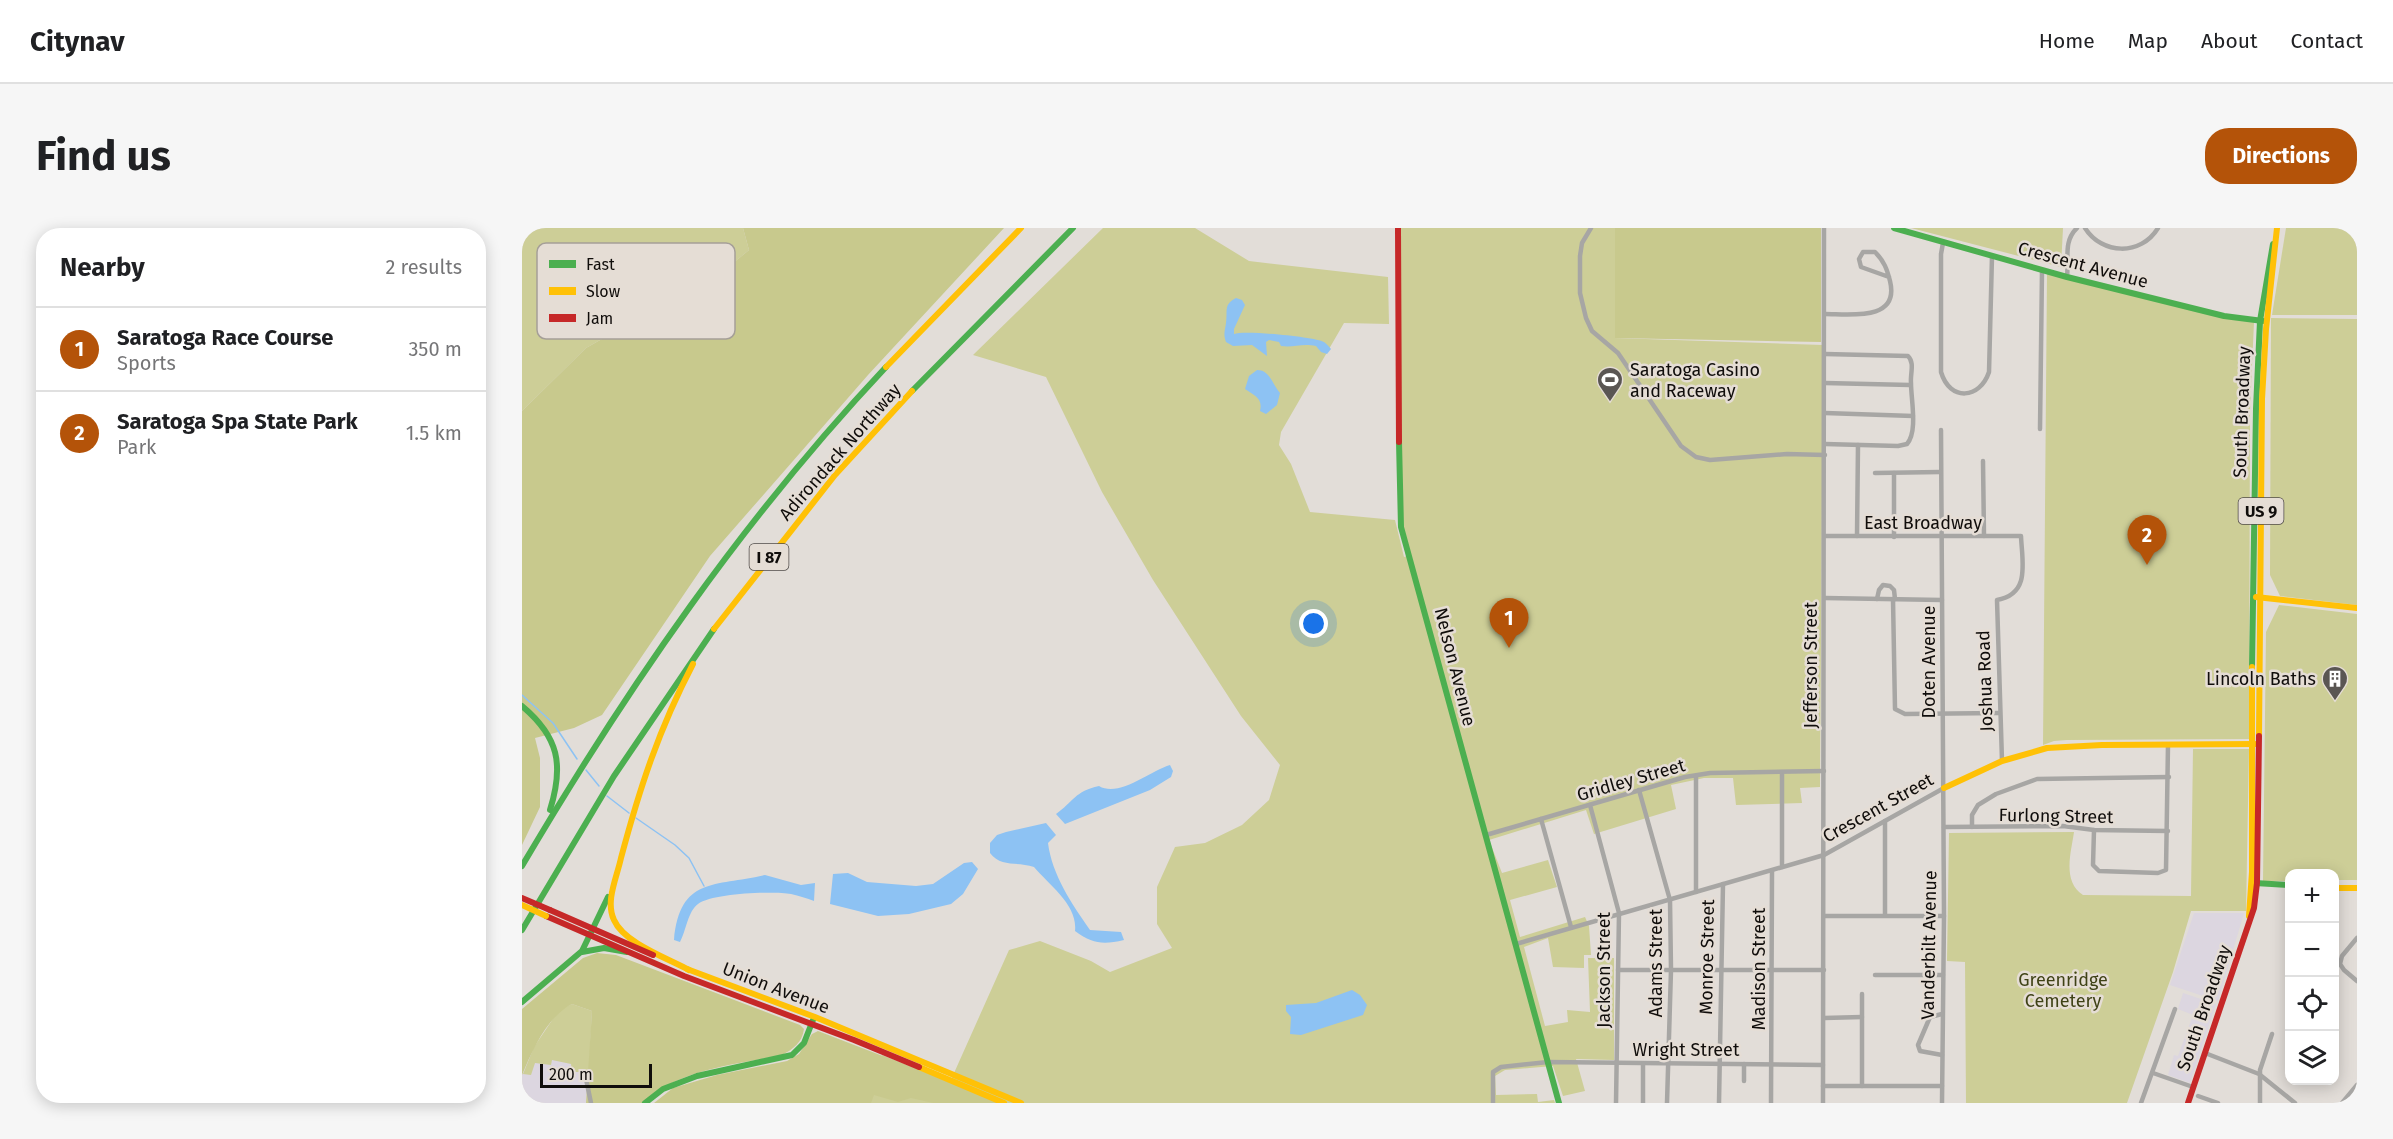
<!DOCTYPE html>
<html lang="en">
<head>
<meta charset="utf-8">
<style>
	:root { --surface:#fff; --page:#f6f6f6; --text:#202124; --muted:#757577; --line:#e0e0e0; --accent:#b45309 }
	body { margin:0; font-family:"Fira Sans",sans-serif; background:var(--page); color:var(--text) }
	.controls { position:absolute; right:18px; bottom:18px; display:grid; overflow:hidden; border-radius:12px; box-shadow:0 3px 15px #0003 }
	.controls button { width:54px; height:54px; display:grid; place-items:center; padding:0; border:0; border-bottom:2px solid var(--line); background:var(--surface); color:var(--text); font:30px sans-serif }
	.scale { position:absolute; left:18px; bottom:15px; width:112px; box-sizing:border-box; padding-left:6px; border:3px solid #100d0b; border-top:0; font-size:16px; line-height:21px; white-space:nowrap; color:#100d0b; -webkit-text-stroke:4px #e5ddd5; paint-order:stroke }
	.you { position:absolute; left:792px; top:396px; width:21px; height:21px; margin:-15px; border:4px solid #fff; border-radius:50%; background:#1a73e8; box-shadow:0 0 0 9px #1a73e833 }
	.badge { display:grid; place-items:center; width:39px; height:39px; border-radius:50%; background:var(--accent); color:#fff; font-size:20px; font-weight:700 }
	.pin { position:absolute; translate:-50% -50px; filter:drop-shadow(0 2px 3px #0008) }
	.pin::after { content:''; position:absolute; top:32px; width:21px; height:18px; background:inherit; clip-path:polygon(0 0,100% 0,50% 100%) }
	.list { margin:0; padding:0; list-style:none }
	h2 { display:flex; justify-content:space-between; align-items:center; height:78px; margin:0; padding:0 24px; font-size:26px }
	h2 small { font-size:20px; font-weight:400; color:var(--muted) }
	.list li { display:grid; grid-template-columns:39px 1fr auto; gap:18px; align-items:center; box-sizing:border-box; height:84px; padding:0 24px; border-top:2px solid var(--line) }
	.list b { display:block; font-size:22px; white-space:nowrap }
	.list p { margin:0; font-size:20px; white-space:nowrap; color:var(--muted) }
	.list em { font-size:20px; font-style:normal; color:var(--muted) }
	.icon { flex:none; width:33px; height:33px; fill:none; stroke:currentColor; stroke-width:2; stroke-linecap:round; stroke-linejoin:round }
	.map { position:relative; flex:none; width:1835px; height:875px; overflow:hidden; border-radius:24px }
	header { display:flex; align-items:center; gap:36px; box-sizing:border-box; height:84px; padding:0 30px; background:var(--surface); border-bottom:2px solid var(--line) }
	header strong { font-size:28px }
	nav { display:flex; gap:33px; margin-inline-start:auto; font-size:21px }
	.intro { display:flex; align-items:center; justify-content:space-between; box-sizing:border-box; height:144px; padding:0 36px }
	h1 { margin:0; font-size:42px }
	.button { padding:15px 27px; border-radius:24px; background:var(--accent); color:#fff; font-size:21px; font-weight:700 }
	main { display:flex; gap:36px; padding:0 36px }
	aside { flex:1; background:var(--surface); border-radius:24px; box-shadow:0 3px 15px #0003 }
	.map>svg:first-child { display:block }
</style>
</head>
<body>
<header>
<strong>Citynav</strong>
<nav><a>Home</a><a>Map</a><a>About</a><a>Contact</a></nav>
</header>
<div class="intro"><h1>Find us</h1><a class="button">Directions</a></div>
<main>
<aside>
<h2>Nearby<small>2 results</small></h2>
<ul class="list">
<li><span class="badge">1</span><div><b>Saratoga Race Course</b><p>Sports</p></div><em>350 m</em></li>
<li><span class="badge">2</span><div><b>Saratoga Spa State Park</b><p>Park</p></div><em>1.5 km</em></li>
</ul>
</aside>
<div class="map">
<svg width="1835" height="875" viewBox="0 0 1835 875">
	<rect width="100%" height="100%" fill="#e2ddd8"/>
	<g fill="#dcd6e0">
		<polygon points="1672,685 1722,685 1696,773 1648,757"/>
		<polygon points="1661,765 1694,776 1668,855 1646,847 1652,827 1656,828 1671,787 1656,781"/>
		<polygon points="70,783 64,875 0,875 0,847 12,819"/>
	</g>
	<g fill="#cdce97">
		<polygon points="0,0 221,0 227,22 205,40 64,120 0,183"/>
		<polygon points="581,0 673,0 727,33 866,49 867,96 822,95 759,204 757,217 769,236 788,284 873,292 882,329 888,327 877,285 876,0 1093,0 1093,110 1301,117 1298,559 1278,560 1280,575 1214,577 1211,550 1182,550 1149,557 1154,581 1072,606 1064,582 967,612 980,645 1026,632 1035,659 988,672 998,709 1063,689 1067,698 1069,727 1062,727 1062,740 1031,739 1026,710 1002,719 1023,798 1046,794 1045,782 1068,784 1066,730 1092,730 1092,832 1054,831 1063,863 1041,868 1031,838 983,842 973,848 974,867 1015,866 1016,874 1032,872 1033,875 344,875 360,827 428,854 487,722 518,713 569,733 588,744 650,720 635,696 635,659 653,619 683,615 720,597 747,572 758,537 719,488 631,352 580,264 524,149 451,127"/>
		<polygon points="1389,0 1541,0 1539,39"/>
		<polygon points="1764,0 1835,0 1835,87 1750,87"/>
		<polygon points="1525,46 1732,94 1728,183 1727,511 1545,512 1532,513 1521,517"/>
		<polygon points="1749,90 1835,91 1835,377 1758,368 1748,347"/>
		<polygon points="1757,377 1835,386 1835,652 1813,652 1812,646 1768,646 1767,653 1741,653 1744,404"/>
		<path d="M1671 521H1727L1724 683H1669L1651 744 1605 875H1444L1443 734 1425 733 1427 605 1552 604C1549 625 1540 653 1561 667L1669 668Z"/>
		<polygon points="50,776 70,783 67,844 50,844 49,836 30,832 29,837 13,835 9,847 1,846 12,819 37,782"/>
	</g>
	<g fill="#c8c98d">
		<polygon points="221,0 482,0 346,147 188,328 80,487 52,500 13,510 18,530 18,579 0,617 0,183 64,120 205,40 227,22"/>
		<polygon points="1093,0 1299,0 1299,114 1093,110"/>
		<path d="M75 725 94 727 278 797 282 801C280 815 271 821 260 827 212 837 157 841 120 875H64L70 783 50 776C25 789 11 821 0 847V781L61 730Z"/>
		<polygon points="296,803 428,854 477,875 411,875 389,870 376,874 352,867 349,875 132,875 151,860 195,847 265,833 277,826 290,806"/>
	</g>
	<g fill="#8dc2f3">
		<path d="M714 70 720 72 723 77 712 101V106C723 102 793 109 802 114 805 116 807 119 809 121L805 126 799 124 794 118C779 115 772 120 759 118L757 114 747 112 744 114 745 128 730 117 711 118 704 114C701 106 703 103 704 95 706 82 701 77 714 70Z"/>
		<path d="M735 142C748 142 750 156 758 165L755 177 744 186 738 183C741 170 733 168 723 161L727 148Z"/>
		<path d="M648 537 651 543 649 549 628 562 543 596 534 586C551 574 553 563 577 558 597 570 628 543 648 537Z"/>
		<path d="M524 595 534 607 526 615C530 647 550 676 568 702L599 704 602 712C581 717 571 716 553 703 556 677 527 657 512 639 496 633 479 640 468 625V615L475 607 484 604Z"/>
		<polygon points="450,634 456,641 441,666 429,676 387,686 356,688 308,676 311,646 326,645 345,654 394,658 411,656 442,635"/>
		<path d="M243 647 279 657 293 655 292 673C285 670 277 668 269 666 251 663 191 665 176 676 166 683 164 703 158 714L152 712C158 648 193 659 243 647Z"/>
		<polygon points="830,762 838,767 845,777 841,787 779,807 768,806 769,789 764,783 764,777 794,775"/>
	</g>
	<g fill="none" stroke-linecap="round" stroke-linejoin="round">
		<g stroke="#8dc2f3" stroke-width="1.5">
			<polyline points="0,467 31,495 55,531"/>
			<polyline points="64,542 77,558"/>
			<polyline points="85,568 107,585"/>
			<polyline points="114,590 153,617 167,630 182,658"/>
		</g>
		<g stroke="#a7a6a4" stroke-width="4.5">
			<polyline points="1069,0 1060,15 1058,28 1058,65 1064,90 1070,103 1096,125 1159,218 1174,229 1188,232 1265,226 1303,227"/>
			<path d="M1563 0C1580 27 1619 28 1636 0"/>
			<path d="M1421 15 1419 26V144C1428 174 1458 171 1467 144L1470 28"/>
			<path d="M1545 49C1547 31 1541 13 1555 0"/>
			<path d="M1303 86C1327 86 1378 94 1368 53 1365 41 1362 33 1353 24H1341L1337 31 1339 39 1367 49"/>
			<path d="M1303 126 1386 128C1393 135 1388 146 1389 155 1389 172 1396 203 1385 216L1376 218 1303 216"/>
			<polyline points="1303,155 1388,157"/>
			<polyline points="1303,185 1391,188"/>
			<polyline points="1518,201 1520,42"/>
			<polyline points="1419,202 1422,688 1420,875"/>
			<polyline points="1461,233 1462,308"/>
			<polyline points="1353,245 1418,244"/>
			<path d="M1303 308H1499C1500 334 1509 366 1475 372L1480 533"/>
			<polyline points="1335,308 1336,217"/>
			<polyline points="1372,309 1372,245"/>
			<polyline points="1303,370 1420,372"/>
			<polyline points="1355,371 1357,362 1361,357 1368,358 1372,362 1373,371"/>
			<polyline points="1371,371 1373,481 1383,486 1477,485"/>
			<polyline points="1260,545 1260,639"/>
			<polyline points="1174,548 1174,664"/>
			<polyline points="1117,562 1148,672 1149,742 1145,875"/>
			<polyline points="1068,577 1097,685 1094,875"/>
			<polyline points="1019,591 1049,699"/>
			<polyline points="1363,593 1363,687"/>
			<polyline points="1422,599 1541,598 1572,602 1646,603"/>
			<polyline points="1450,599 1450,587 1456,577 1474,566 1515,551 1647,549"/>
			<polyline points="1572,602 1571,637 1577,643 1636,645 1644,642 1646,517"/>
			<polyline points="964,607 1163,549 1188,545 1302,543"/>
			<polyline points="1302,688 1422,688"/>
			<polyline points="1835,710 1820,728 1818,736 1822,742 1835,753"/>
			<polyline points="994,716 1302,627 1422,560"/>
			<polyline points="1096,742 1302,742"/>
			<polyline points="1353,747 1421,747"/>
			<polyline points="1302,790 1340,789"/>
			<polyline points="1683,825 1737,846 1773,875"/>
			<polyline points="1420,827 1398,823 1396,817 1408,789 1420,786"/>
			<polyline points="1631,845 1671,859"/>
			<polyline points="63,846 69,875"/>
			<polyline points="1222,853 1222,836"/>
			<polyline points="1301,858 1420,858"/>
			<polyline points="1340,858 1340,766"/>
			<polyline points="1676,868 1696,875"/>
			<polyline points="971,875 971,844 979,839 1026,834 1301,837"/>
			<polyline points="1121,875 1121,836"/>
			<polyline points="1197,875 1201,656"/>
			<polyline points="1249,875 1250,643"/>
			<polyline points="1301,875 1302,0"/>
			<polyline points="1619,875 1653,781"/>
			<polyline points="1738,875 1738,842 1750,806"/>
			<polyline points="1820,875 1835,857"/>
		</g>
		<g stroke="#4caf50" stroke-width="6">
			<polyline points="1372,0 1545,49 1702,88 1741,93"/>
			<polyline points="390,163 551,0"/>
			<polyline points="877,214 879,299 1037,875"/>
			<polyline points="1730,439 1734,181 1738,93 1751,16"/>
			<path d="M0 478C37 509 42 537 28 582"/>
			<path d="M0 638C105 460 222 290 364 139"/>
			<polyline points="1733,655 1768,657"/>
			<polyline points="0,702 92,548 192,401"/>
			<polyline points="60,724 82,720 105,724"/>
			<polyline points="0,774 60,723 86,669"/>
			<polyline points="123,875 141,861 175,848 270,827 282,815 291,792"/>
		</g>
		<g stroke="#ffc107" stroke-width="6">
			<polyline points="364,139 499,0"/>
			<polyline points="1734,369 1835,380"/>
			<polyline points="192,401 313,247 390,163"/>
			<polyline points="1737,508 1740,171 1744,101 1755,0"/>
			<polyline points="1422,560 1480,533 1525,520 1580,517 1733,516"/>
			<polyline points="1812,660 1835,660"/>
			<polyline points="1727,688 1730,644 1730,439"/>
			<polyline points="165,741 293,789 499,875"/>
			<path d="M167 742C145 730 102 715 92 692 83 673 95 649 99 630 118 559 137 501 171 436"/>
			<polyline points="397,839 482,875"/>
		</g>
		<g stroke="#c62828" stroke-width="6">
			<polyline points="876,0 877,214"/>
			<polyline points="28,682 131,727"/>
			<polyline points="24,688 162,748 332,812 397,839"/>
			<polyline points="1666,875 1732,680 1735,655 1737,508"/>
		</g>
		<polyline stroke="#ffc107" stroke-width="6" points="0,677 24,688"/>
		<polyline stroke="#c62828" stroke-width="6" points="0,670 28,682"/>
	</g>
	<defs>
		<symbol id="stadium-pin" viewBox="-11 -11 22 30"><path d="M0 17L-7.5 6A9.5 9.5 0 1 1 7.5 6Z" fill="#5a5653" stroke="#e5ddd5"/><path d="M0-5a6.5 5 0 1 0 0 10a6.5 5 0 1 0 0-10ZM-3.5-1.8h7v3.6h-7Z" fill="#fff"/></symbol>
		<symbol id="building-pin" viewBox="-11 -11 22 30"><path d="M0 17L-7.5 6A9.5 9.5 0 1 1 7.5 6Z" fill="#5a5653" stroke="#e5ddd5"/><path d="M-4-6H4V6H1V3H-1V6H-4ZM-2.5-4.3h1.7v1.8h-1.7ZM.8-4.3h1.7v1.8H.8ZM-2.5-1h1.7V.8h-1.7ZM.8-1h1.7V.8H.8Z" fill="#fff"/></symbol>
	</defs>
	<g fill-rule="evenodd">
		<use href="#stadium-pin" x="1073" y="137" width="30" height="40"/>
		<use href="#building-pin" x="1798" y="436" width="30" height="40"/>
	</g>
	<g text-anchor="middle" stroke-width="5" stroke-linejoin="round" paint-order="stroke">
		<g fill="#e5ddd5" stroke="#504b48" stroke-width="1.5">
			<rect x="1716.5" y="270" width="45" height="26" rx="4.5"/>
			<rect x="227.5" y="316" width="39" height="26" rx="4.5"/>
		</g>
		<g font-size="16" font-weight="bold" fill="#100d0b">
			<text x="1739" y="289">US 9</text>
			<text x="247" y="335">I 87</text>
		</g>
		<g font-size="18" fill="#100d0b" stroke="#e5ddd5">
			<text transform="translate(1561 37) rotate(15)" y="6">Crescent Avenue</text>
			<text transform="translate(1720 184) rotate(-88)" y="6">South Broadway</text>
			<text transform="translate(318 224) rotate(-49)" y="6">Adirondack Northway</text>
			<text x="1401" y="301">East Broadway</text>
			<text transform="translate(1407 434) rotate(-90)" y="6">Doten Avenue</text>
			<text transform="translate(1289 437) rotate(-90)" y="6">Jefferson Street</text>
			<text transform="translate(933 439) rotate(76)" y="6">Nelson Avenue</text>
			<text transform="translate(1463 453) rotate(-92)" y="6">Joshua Road</text>
			<text transform="translate(1109 552) rotate(-16)" y="6">Gridley Street</text>
			<text transform="translate(1356 580) rotate(-29)" y="6">Crescent Street</text>
			<text transform="translate(1534 588) rotate(1)" y="6">Furlong Street</text>
			<text transform="translate(1407 717) rotate(-89)" y="6">Vanderbilt Avenue</text>
			<text transform="translate(1185 729) rotate(-89)" y="6">Monroe Street</text>
			<text transform="translate(1134 735) rotate(-90)" y="6">Adams Street</text>
			<text transform="translate(1237 741) rotate(-90)" y="6">Madison Street</text>
			<text transform="translate(1082 742) rotate(-90)" y="6">Jackson Street</text>
			<text transform="translate(254 760) rotate(21)" y="6">Union Avenue</text>
			<text transform="translate(1682 780) rotate(-71)" y="6">South Broadway</text>
			<text x="1164" y="828">Wright Street</text>
		</g>
		<g font-size="18" fill="#100d0b" stroke="#e5ddd5" text-anchor="start">
			<text x="1108" y="148">Saratoga Casino<tspan x="1108" dy="21">and Raceway</tspan></text>
			<text x="1794" y="457" text-anchor="end">Lincoln Baths</text>
		</g>
		<g font-size="18" fill="#3f4216" stroke="#e5ddd5">
			<text x="1541" y="758">Greenridge<tspan x="1541" dy="21">Cemetery</tspan></text>
		</g>
	</g>
	<rect x="15" y="15" width="198" height="96" rx="9" fill="#e5ddd5" stroke="#a59f98" stroke-width="1.5"/>
	<rect x="27" y="32" width="27" height="8" fill="#4caf50"/>
	<rect x="27" y="59" width="27" height="8" fill="#ffc107"/>
	<rect x="27" y="86" width="27" height="8" fill="#c62828"/>
	<g font-size="16" fill="#100d0b">
		<text x="64" y="42">Fast</text>
		<text x="64" y="69">Slow</text>
		<text x="64" y="96">Jam</text>
	</g>
</svg>
<div class="controls">
<button>+</button>
<button>−</button>
<button><svg class="icon" aria-label="locate" viewBox="0 0 24 24"><circle cx="12" cy="12" r="6"/><path d="M12 2v4M12 18v4M2 12h4M18 12h4"/></svg></button>
<button><svg class="icon" aria-label="layers" viewBox="0 0 24 24"><path d="M12 4l9 5-9 5-9-5zM3 14l9 5 9-5"/></svg></button>
</div>
<div class="scale">200 m</div>
<div class="you"></div>
<div class="pin badge" style="left:987px;top:420px">1</div>
<div class="pin badge" style="left:1625px;top:337px">2</div>
</div>
</main>
</body>
</html>
